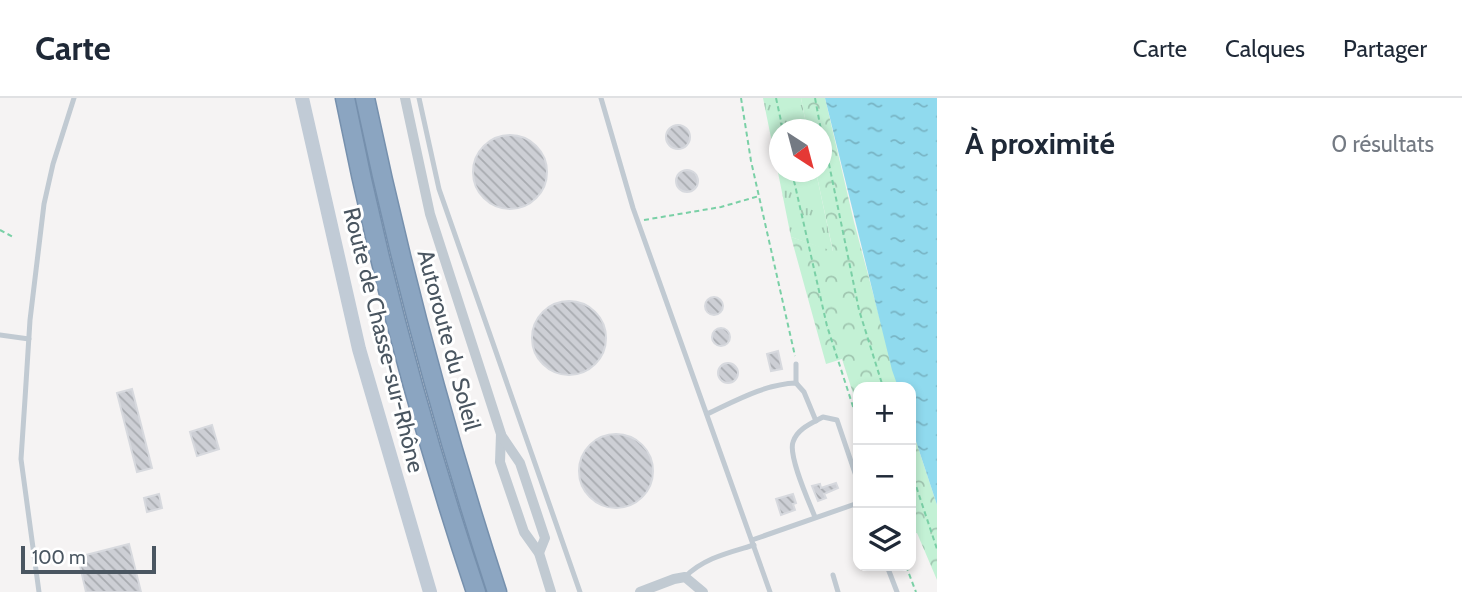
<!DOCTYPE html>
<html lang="fr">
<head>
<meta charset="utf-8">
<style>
	:root { --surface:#fff; --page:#f2f2f3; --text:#1f2937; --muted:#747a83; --line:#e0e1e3 }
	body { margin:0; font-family:Cabin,sans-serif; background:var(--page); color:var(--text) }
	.controls { position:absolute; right:21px; bottom:21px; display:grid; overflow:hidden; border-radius:14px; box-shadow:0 4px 10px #0003 }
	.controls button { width:63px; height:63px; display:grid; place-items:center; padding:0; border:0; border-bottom:2px solid var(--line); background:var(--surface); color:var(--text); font:35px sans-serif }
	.compass { position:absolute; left:769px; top:21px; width:63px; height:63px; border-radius:50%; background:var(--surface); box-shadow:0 4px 10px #0003; rotate:144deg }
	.scale { position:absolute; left:21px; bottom:18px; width:135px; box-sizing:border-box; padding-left:7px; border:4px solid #4a5661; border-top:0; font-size:19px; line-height:24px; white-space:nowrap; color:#4a5661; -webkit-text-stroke:5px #fff; paint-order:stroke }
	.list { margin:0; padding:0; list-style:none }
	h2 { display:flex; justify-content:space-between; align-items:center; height:91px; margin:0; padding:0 28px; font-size:30px }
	h2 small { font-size:23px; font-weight:400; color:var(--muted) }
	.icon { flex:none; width:38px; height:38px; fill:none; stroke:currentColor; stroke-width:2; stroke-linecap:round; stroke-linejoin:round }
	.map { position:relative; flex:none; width:937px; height:494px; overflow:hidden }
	header { display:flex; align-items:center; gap:42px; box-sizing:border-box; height:98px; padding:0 35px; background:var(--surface); border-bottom:2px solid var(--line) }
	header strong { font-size:33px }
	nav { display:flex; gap:38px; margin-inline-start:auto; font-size:24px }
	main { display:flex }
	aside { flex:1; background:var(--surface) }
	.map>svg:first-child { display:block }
</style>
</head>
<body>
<header>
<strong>Carte</strong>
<nav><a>Carte</a><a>Calques</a><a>Partager</a></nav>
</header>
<main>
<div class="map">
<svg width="937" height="494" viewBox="0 0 937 494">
	<defs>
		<pattern id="grass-tufts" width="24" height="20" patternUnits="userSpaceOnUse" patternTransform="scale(1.75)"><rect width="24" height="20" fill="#c3f1d5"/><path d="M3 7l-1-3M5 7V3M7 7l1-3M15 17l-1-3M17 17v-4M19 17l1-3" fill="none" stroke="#a0c6b0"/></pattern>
		<pattern id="forest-crowns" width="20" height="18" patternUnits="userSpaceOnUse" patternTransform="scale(1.75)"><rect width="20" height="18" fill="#c3f1d5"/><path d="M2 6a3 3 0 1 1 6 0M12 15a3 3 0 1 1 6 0" fill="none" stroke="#a0c6b0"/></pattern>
		<pattern id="water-ripples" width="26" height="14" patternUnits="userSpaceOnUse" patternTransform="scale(1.75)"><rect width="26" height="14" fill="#90daee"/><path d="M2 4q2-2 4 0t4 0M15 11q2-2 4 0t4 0" fill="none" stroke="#78b4c4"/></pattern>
		<pattern id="building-back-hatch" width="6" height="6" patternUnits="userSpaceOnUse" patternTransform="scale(1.75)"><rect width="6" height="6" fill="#cdcfd5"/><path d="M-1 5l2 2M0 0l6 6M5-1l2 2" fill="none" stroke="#a8abb0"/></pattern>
	</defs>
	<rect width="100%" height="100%" fill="#f5f3f3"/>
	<polygon fill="url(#grass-tufts)" points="763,0 801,0 807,31 780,32 780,74 816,74 833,154 791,139"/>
	<g fill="url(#forest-crowns)">
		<polygon points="801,0 825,0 854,124 898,289 858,289 858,311 842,261 826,266 791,139 833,153 816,74 822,74 822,32 807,31"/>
		<polygon points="911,328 937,407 937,482 917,435 911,436"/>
	</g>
	<polygon fill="url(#water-ripples)" points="825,0 937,0 937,407 911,328 911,289 898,289 892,272"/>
	<g fill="url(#building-back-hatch)" stroke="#d7d9de" stroke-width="2">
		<circle cx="678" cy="39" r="12"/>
		<circle cx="510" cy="74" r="37"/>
		<circle cx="687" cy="83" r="11"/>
		<circle cx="714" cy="208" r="9"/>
		<circle cx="569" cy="240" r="37"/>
		<circle cx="721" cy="239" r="9"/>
		<polygon points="778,253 782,271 771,273 767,256"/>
		<circle cx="728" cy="275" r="10"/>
		<polygon points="132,291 152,370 137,374 117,295"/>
		<polygon points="212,327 219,351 197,358 190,334"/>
		<circle cx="616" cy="373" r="37"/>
		<polygon points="836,385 838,390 824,396 826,400 818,403 812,388 820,386 821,390"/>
		<polygon points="159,396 162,410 147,414 144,400"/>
		<polygon points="793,396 796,405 793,406 795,412 781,417 776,401"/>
		<polygon points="129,446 141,494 86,494 78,459"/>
	</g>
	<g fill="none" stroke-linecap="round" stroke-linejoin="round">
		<defs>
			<g id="motorway">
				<path d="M345 0C378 167 422 333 476 494"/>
				<path d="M365 0C400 167 444 332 497 494"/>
			</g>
		</defs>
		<use href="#motorway" stroke="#7690ad" stroke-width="21"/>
		<g stroke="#7ad0a6" stroke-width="2" stroke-dasharray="5 3.5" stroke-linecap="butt">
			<polyline points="741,0 751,63 795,258"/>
			<polyline points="776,0 783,32"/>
			<polyline points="815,0 821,32"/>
			<polyline points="822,32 859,212 883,289"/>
			<polyline points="792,74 827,228 858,324"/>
			<polyline points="644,122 721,109 759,98"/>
			<polyline points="0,132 15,140"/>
			<polyline points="911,373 937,451"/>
			<polyline points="906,468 916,494"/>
		</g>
		<g stroke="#c1cad2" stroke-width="5">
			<polyline points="419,0 439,91 580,494"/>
			<polyline points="601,0 633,110 770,494"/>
			<polyline points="0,237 29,241"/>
			<polyline points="796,285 796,266"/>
			<path d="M707 316C735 303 765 286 796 285L804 294 816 323"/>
			<path d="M815 419C809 404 788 358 793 344 797 331 812 325 823 319L837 322 858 384"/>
			<polyline points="752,442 858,405"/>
			<polyline points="887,468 897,494"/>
			<polyline points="833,477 838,494"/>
			<path d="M685 479C704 460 728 455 754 447"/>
			<polyline points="39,494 21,361 25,301 30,222 44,106 53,66 74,0"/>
		</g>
		<g stroke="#c1cad2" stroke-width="10">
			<polyline points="405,0 430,116 501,336 500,364 524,434 539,455 551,494"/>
			<polyline points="501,337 520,365 545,440 539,455"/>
			<polyline points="640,494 674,481 685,479 703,494"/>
		</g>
		<polyline stroke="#c1cbd6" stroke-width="14" points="302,0 359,251 430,494"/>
		<use href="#motorway" stroke="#8ba5c1" stroke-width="18"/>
	</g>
	<g text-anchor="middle" stroke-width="6" stroke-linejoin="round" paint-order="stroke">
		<g font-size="23" fill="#4a5661" stroke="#fff">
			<text transform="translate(384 242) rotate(76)" y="8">Route de Chasse-sur-Rhône</text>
			<text transform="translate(449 242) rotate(75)" y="8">Autoroute du Soleil</text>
		</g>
	</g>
</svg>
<div class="controls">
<button>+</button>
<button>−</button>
<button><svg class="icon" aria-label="layers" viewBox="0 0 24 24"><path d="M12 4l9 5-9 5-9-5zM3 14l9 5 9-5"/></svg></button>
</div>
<svg class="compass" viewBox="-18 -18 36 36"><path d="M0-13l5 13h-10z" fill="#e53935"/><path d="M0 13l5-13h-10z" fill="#747a83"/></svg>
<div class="scale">100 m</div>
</div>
<aside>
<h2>À proximité<small>0 résultats</small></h2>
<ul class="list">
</ul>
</aside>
</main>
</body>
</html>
